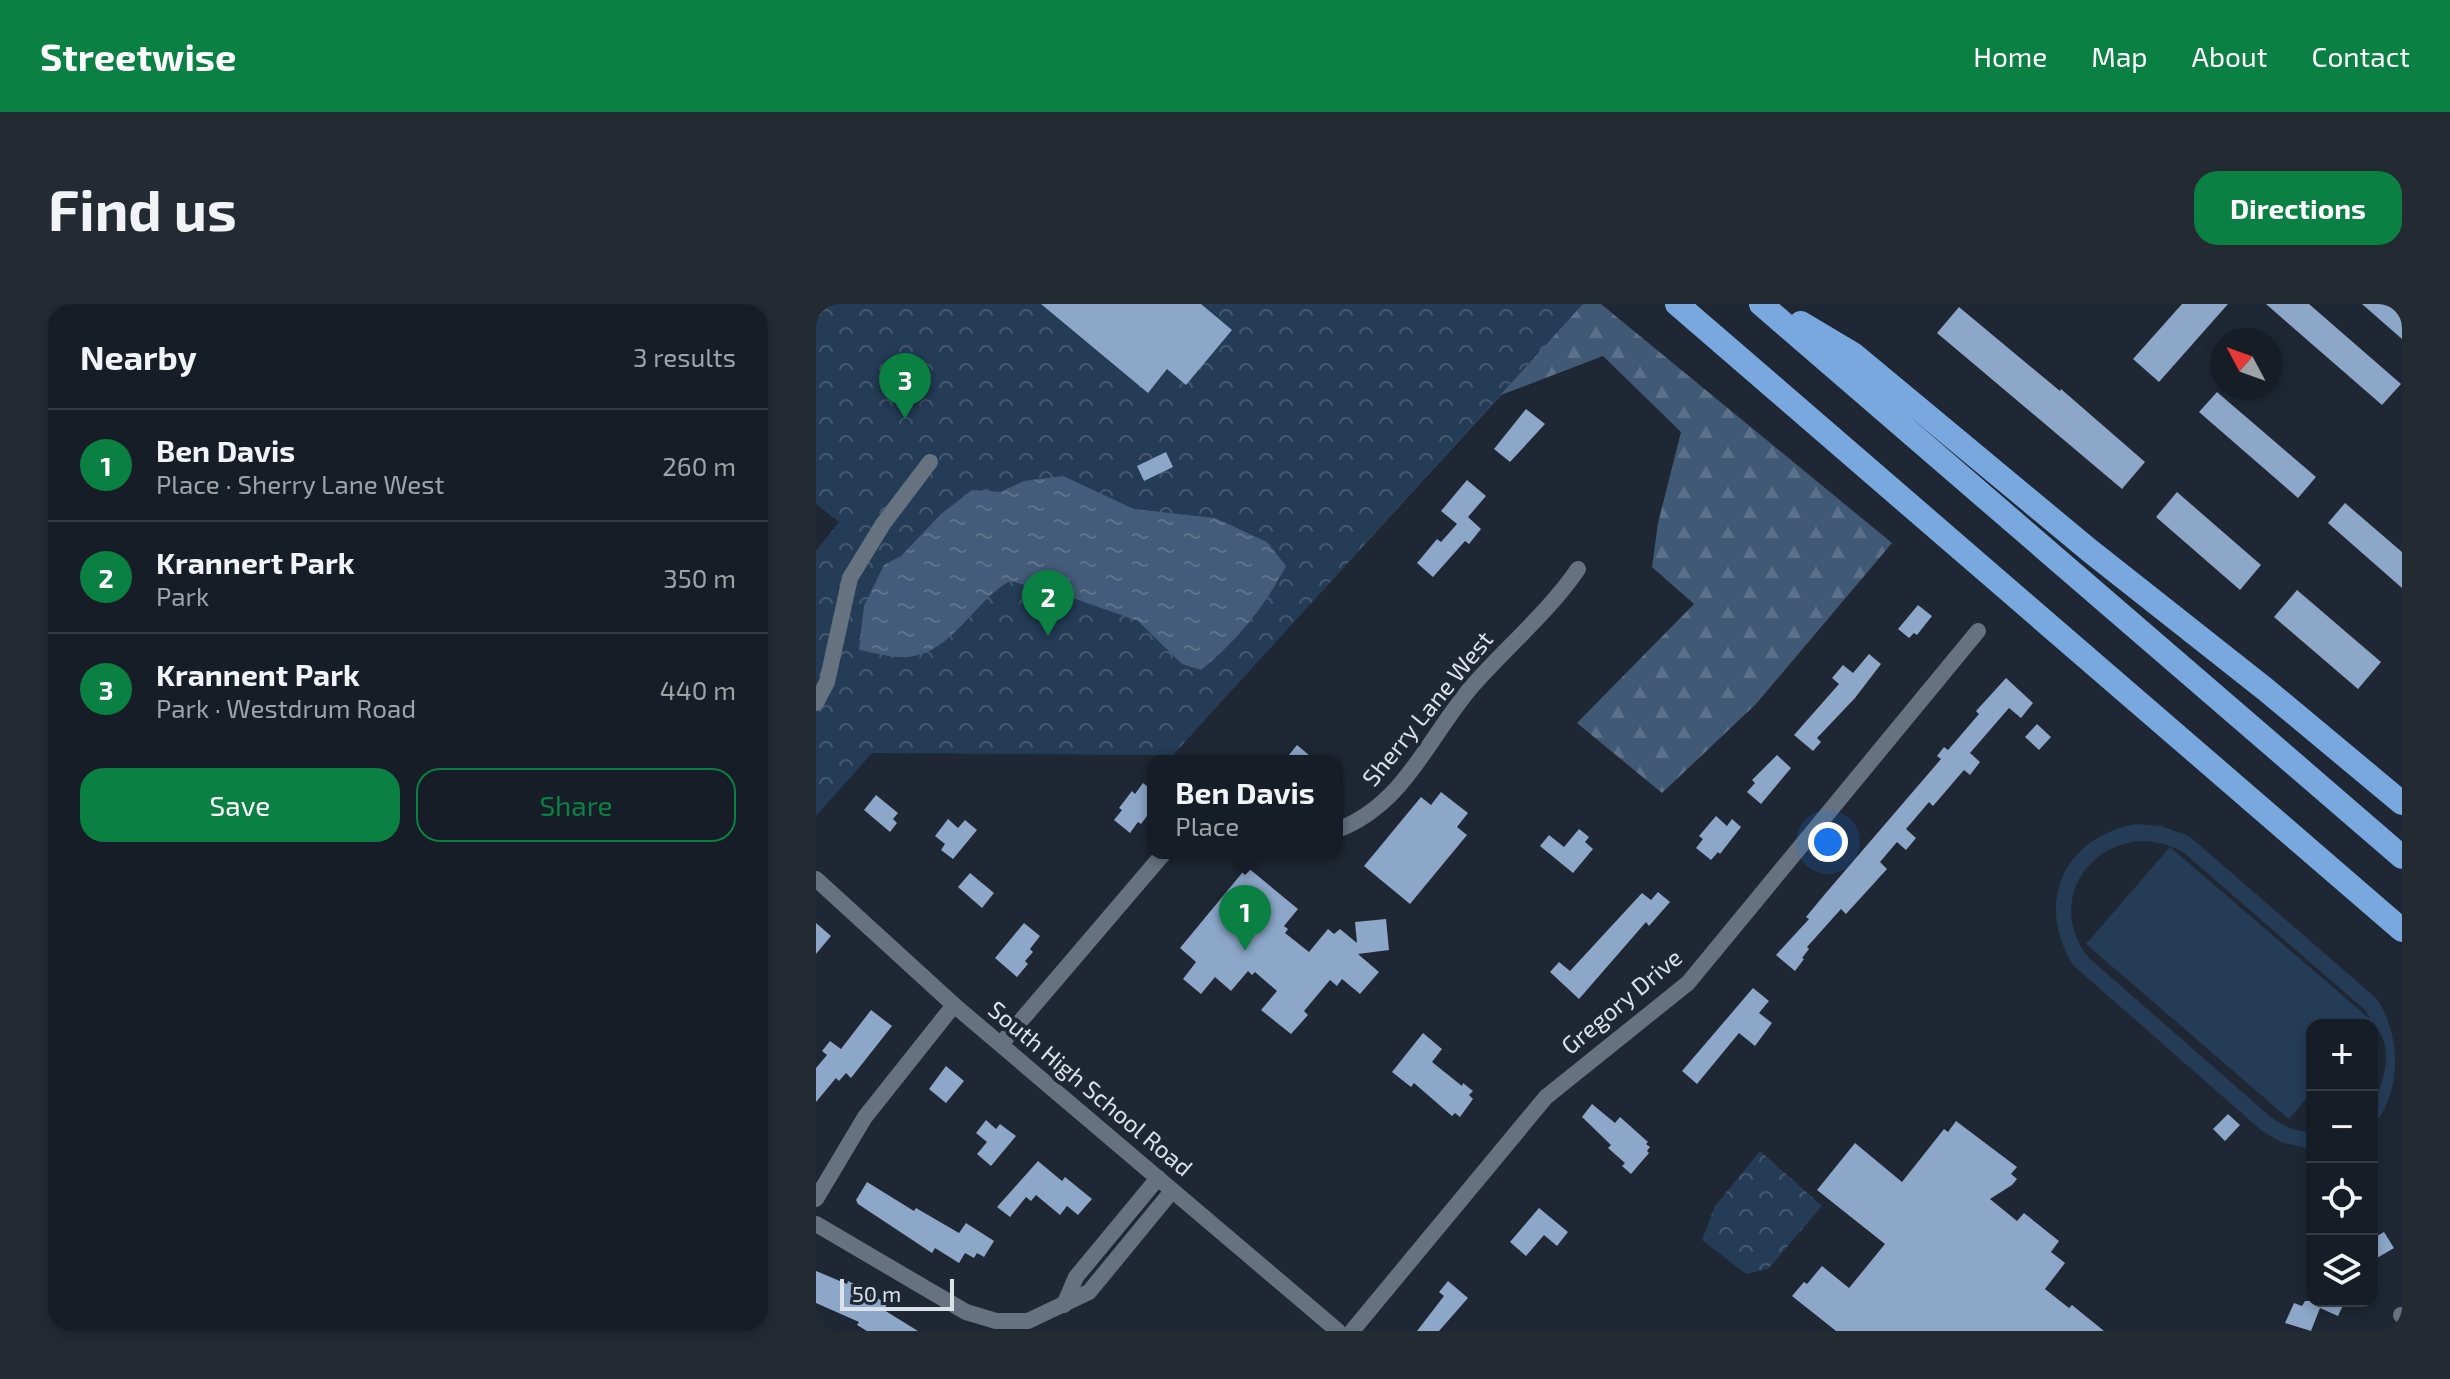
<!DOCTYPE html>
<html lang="en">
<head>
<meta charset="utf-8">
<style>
	:root { --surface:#161d26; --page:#232a32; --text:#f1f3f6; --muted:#9ea2a7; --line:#353b43; --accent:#0b8043 }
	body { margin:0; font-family:"Exo 2",sans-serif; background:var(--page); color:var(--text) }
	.controls { position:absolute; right:24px; bottom:24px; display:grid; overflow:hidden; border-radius:16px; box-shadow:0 4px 12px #0003 }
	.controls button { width:72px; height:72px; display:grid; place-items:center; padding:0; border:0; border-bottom:2px solid var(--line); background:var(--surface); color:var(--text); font:40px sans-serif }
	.compass { position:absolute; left:1394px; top:24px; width:72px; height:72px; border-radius:50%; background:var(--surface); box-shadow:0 4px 12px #0003; rotate:311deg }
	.scale { position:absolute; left:24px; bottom:20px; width:114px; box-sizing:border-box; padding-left:8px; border:4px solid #dae1e9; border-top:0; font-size:22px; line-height:28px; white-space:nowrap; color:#dae1e9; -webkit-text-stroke:6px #1e2733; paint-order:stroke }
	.you { position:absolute; left:1012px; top:538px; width:28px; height:28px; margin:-20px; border:6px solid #fff; border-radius:50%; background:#1a73e8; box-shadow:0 0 0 12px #1a73e833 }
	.badge { display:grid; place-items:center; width:52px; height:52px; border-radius:50%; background:var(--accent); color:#fff; font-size:26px; font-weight:700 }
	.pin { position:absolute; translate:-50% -66px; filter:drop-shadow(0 2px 4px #0008) }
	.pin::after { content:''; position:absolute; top:42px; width:28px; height:24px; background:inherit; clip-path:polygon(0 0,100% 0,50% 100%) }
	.popup { position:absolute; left:331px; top:451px; width:196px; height:104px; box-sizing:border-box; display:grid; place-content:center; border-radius:16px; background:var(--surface); filter:drop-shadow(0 2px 6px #0005); font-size:26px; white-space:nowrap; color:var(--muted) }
	.popup b { font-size:30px; color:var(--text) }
	.popup::after { content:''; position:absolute; left:50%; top:100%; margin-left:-16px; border:16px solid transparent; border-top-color:var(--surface) }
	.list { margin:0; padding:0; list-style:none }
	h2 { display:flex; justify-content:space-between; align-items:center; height:104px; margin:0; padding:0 32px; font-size:34px }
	h2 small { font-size:26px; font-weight:400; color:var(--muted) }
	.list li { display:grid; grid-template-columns:52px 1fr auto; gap:24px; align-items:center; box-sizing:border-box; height:112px; padding:0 32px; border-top:2px solid var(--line) }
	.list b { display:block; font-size:30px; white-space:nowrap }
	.list p { margin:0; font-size:26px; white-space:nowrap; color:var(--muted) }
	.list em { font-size:26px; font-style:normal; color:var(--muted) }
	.actions { display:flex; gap:16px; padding:24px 32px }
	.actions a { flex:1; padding:18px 0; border:2px solid var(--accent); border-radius:24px; text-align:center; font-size:28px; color:var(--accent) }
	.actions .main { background:var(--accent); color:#fff }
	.icon { flex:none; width:44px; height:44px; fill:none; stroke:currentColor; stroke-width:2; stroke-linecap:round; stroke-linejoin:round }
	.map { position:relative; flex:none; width:1586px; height:1027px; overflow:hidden; border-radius:24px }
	header { display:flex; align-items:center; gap:48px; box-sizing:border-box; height:112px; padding:0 40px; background:var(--accent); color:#fff }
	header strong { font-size:38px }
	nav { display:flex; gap:44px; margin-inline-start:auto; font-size:28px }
	.intro { display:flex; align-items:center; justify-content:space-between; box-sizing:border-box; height:192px; padding:0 48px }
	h1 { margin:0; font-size:56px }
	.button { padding:20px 36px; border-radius:24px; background:var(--accent); color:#fff; font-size:28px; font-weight:700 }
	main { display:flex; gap:48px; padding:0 48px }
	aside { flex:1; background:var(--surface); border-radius:24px; box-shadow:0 4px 12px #0003 }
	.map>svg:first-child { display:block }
</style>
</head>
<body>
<header>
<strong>Streetwise</strong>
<nav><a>Home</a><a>Map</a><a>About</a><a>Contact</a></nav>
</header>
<div class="intro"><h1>Find us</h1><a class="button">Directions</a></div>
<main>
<aside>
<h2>Nearby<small>3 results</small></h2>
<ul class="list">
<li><span class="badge">1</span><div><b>Ben Davis</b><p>Place · Sherry Lane West</p></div><em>260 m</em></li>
<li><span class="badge">2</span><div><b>Krannert Park</b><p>Park</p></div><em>350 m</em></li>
<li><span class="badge">3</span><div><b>Krannent Park</b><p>Park · Westdrum Road</p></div><em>440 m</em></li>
</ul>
<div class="actions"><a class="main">Save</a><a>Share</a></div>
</aside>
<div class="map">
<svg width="1586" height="1027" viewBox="0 0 1586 1027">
	<defs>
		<pattern id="forest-firs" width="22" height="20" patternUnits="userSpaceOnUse" patternTransform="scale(2)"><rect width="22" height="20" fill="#405a76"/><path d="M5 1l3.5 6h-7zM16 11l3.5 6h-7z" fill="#5b718a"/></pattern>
		<pattern id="park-crowns" width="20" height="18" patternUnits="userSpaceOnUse" patternTransform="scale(2)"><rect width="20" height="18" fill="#253c57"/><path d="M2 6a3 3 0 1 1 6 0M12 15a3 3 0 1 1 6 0" fill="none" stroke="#44586f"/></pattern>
		<pattern id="water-ripples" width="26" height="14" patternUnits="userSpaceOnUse" patternTransform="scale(2)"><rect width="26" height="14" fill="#435c79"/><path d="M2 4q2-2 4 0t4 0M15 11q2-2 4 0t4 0" fill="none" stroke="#5e738c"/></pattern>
	</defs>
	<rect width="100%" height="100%" fill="#1e2733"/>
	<polygon fill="url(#forest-firs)" points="527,0 785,0 1076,239 940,400 846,489 761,419 878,300 836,263 842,219 865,128 787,52 685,91 387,417"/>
	<g fill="url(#park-crowns)">
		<polygon points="0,0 767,0 357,451 56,449 0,512 0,247 23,218 0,200"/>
		<polygon points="944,847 1006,902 952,965 930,970 886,936 899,902"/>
	</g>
	<path fill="#253c57" d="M1320 520 1345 522 1373 532 1560 694C1586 732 1586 788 1556 824 1556 816 1554 805 1558 798 1570 770 1578 744 1557 718L1553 721H1496V788L1473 815 1270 640 1354 543 1554 715 1549 706 1367 548C1295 508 1220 588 1273 654L1457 815 1476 825 1496 829V845L1467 839 1446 827 1258 662C1218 600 1247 533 1320 520Z"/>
	<path fill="url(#water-ripples)" d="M247 172 318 205 399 214 451 238 470 262C449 302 420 338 385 366L366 360 322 317 254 293 194 277C157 298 137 348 92 353 77 355 57 348 43 346L48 302 68 261 85 252 125 210 156 186 184 188 208 177Z"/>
	<g fill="#8ca7c8">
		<polygon points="225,0 385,0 416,26 370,81 351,65 332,89"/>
		<polygon points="1366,0 1412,0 1343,78 1317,55"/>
		<polygon points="1450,0 1493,0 1585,80 1566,101"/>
		<polygon points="1546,0 1586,0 1586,35"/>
		<polygon points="1143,3 1244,87 1245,85 1329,158 1306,185 1121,29"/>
		<polygon points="1401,88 1500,173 1482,194 1383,108"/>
		<polygon points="710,105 729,120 694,158 678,145"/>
		<polygon points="350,148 357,163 328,177 321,162"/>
		<polygon points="651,176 670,192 652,213 665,225 653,240 649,237 617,273 601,259 621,235 625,238 641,220 625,207"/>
		<polygon points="1361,188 1445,261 1424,286 1340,213"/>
		<polygon points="1529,199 1586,248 1586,284 1512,219"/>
		<polygon points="1481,286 1565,358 1542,385 1458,313"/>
		<polygon points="1102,301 1116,312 1101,331 1098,329 1093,334 1082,325"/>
		<polygon points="1053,350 1065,360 1039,394 1001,434 1005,438 997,447 978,431 1023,380 1016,374 1027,361 1037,369"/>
		<polygon points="1190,374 1217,399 1205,414 1193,404 1154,449 1164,458 1154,471 1148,466 1117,502 1113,498 1090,525 1100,534 1090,546 1081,538 1064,558 1071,565 1030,610 1025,605 991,643 993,645 986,654 988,655 979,667 960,651 993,615 990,613 1009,590 1125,455 1121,452 1128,443 1132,446 1163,410 1160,407"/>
		<polygon points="1221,420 1235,433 1223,446 1209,433"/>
		<polygon points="481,441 500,457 468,457"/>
		<polygon points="961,451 975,464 945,500 931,488 939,479 936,476"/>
		<polygon points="327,479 337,487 337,504 325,520 322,518 314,529 298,516 306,506 303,504 316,487 319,490"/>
		<polygon points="625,488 652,509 641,523 651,531 594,600 548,562 605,493 615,501"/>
		<polygon points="60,491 82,509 77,515 81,519 74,528 48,506"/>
		<polygon points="900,512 911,522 916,515 925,523 904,550 902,548 895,556 880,544 887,535 883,532"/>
		<polygon points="132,515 142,524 149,516 161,526 137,555 125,546 129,540 119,532"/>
		<polygon points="763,525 773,533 769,538 777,545 757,569 724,542 733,531 748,543"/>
		<polygon points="431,563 482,605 468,622 472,625 469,629 493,648 512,625 518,630 524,625 541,639 539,618 570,615 573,646 542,650 563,668 544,690 526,675 521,682 514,676 488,707 492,711 475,730 445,706 461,687 439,668 436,671 432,667 415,687 399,673 385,690 367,675 380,658 364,644"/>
		<polygon points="154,569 178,589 166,604 142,583"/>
		<polygon points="842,588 854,598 833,622 830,618 763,695 734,668 743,658 754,667 826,589 835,596"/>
		<polygon points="0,619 15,632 0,650"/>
		<polygon points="208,619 224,632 214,645 217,648 209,657 212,660 201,673 179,654"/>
		<polygon points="937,684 953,697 943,709 956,719 939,742 923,729 881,780 866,767"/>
		<polygon points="55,706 76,722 35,774 30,769 23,777 20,774 0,798 0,764 11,751 6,747 14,737 25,745"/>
		<polygon points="607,729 626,745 616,758 646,782 647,779 657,787 653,791 657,795 644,813 639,809 636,812 598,779 595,783 576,768"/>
		<polygon points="130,762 148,777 130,799 113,785"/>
		<polygon points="776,800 799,819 804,813 832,838 830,840 834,843 831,847 833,849 815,870 806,862 809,859 792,844 795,841 766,813"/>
		<polygon points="1412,810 1424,821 1409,837 1397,825"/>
		<polygon points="170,816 180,825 184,820 200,832 175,862 161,850 171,838 160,829"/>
		<polygon points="1140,817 1201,863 1195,870 1201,875 1196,881 1174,895 1201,917 1208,909 1243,937 1235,948 1249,959 1229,985 1253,1004 1256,1001 1288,1027 1020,1027 976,992 988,978 991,980 1006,962 1033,984 1069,940 1001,886 1039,839 1086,878 1128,825 1132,828"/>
		<polygon points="222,857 246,877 249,873 276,895 262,911 251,902 244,911 220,891 215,897 210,893 194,913 181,903"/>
		<polygon points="51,878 98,907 100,904 143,929 150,919 178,937 168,953 161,949 158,954 149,949 143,959 119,944 116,949 42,900 40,896"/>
		<polygon points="723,904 752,928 741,942 728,931 710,952 694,938"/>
		<polygon points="1568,928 1578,944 1556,957 1556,935"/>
		<polygon points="0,967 31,980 32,977 42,982 71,1000 68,1006 102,1027 51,1027 41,1021 43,1018 0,999"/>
		<polygon points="632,977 652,994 623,1027 601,1027 628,992 623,988"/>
		<polygon points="1489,997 1529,997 1522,1012 1504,1004 1495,1027 1469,1019 1478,999 1486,1002"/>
	</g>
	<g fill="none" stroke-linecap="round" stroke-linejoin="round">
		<g stroke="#66727f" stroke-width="16">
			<polyline points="0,399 11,378 34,274 67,220 114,158"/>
			<path d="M521 526C590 500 613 431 658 380 690 344 736 304 762 265"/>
			<polyline points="0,575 138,701 522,1027"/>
			<polyline points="185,740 348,549"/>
			<polyline points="0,895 49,813 138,701"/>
			<polyline points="0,920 150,1008 180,1017 212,1017 273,988 356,887"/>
			<polyline points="248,1001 260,973 342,874"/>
			<polyline points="1585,1011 1586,1012"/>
			<polyline points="536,1027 730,793 872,679 1162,327"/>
		</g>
		<g stroke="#79a8de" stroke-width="24">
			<polyline points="861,0 1586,626"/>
			<polyline points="945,0 1586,553"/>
			<polyline points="985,19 1037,50 1273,246 1449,385 1586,499"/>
		</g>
	</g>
	<g text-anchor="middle" stroke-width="8" stroke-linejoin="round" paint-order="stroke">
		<g font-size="24" fill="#dae1e9" stroke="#1e2733">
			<text transform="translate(612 405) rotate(-51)" y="8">Sherry Lane West</text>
			<text transform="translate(806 698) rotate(-40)" y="8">Gregory Drive</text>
			<text transform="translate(274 785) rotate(40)" y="8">South High School Road</text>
		</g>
	</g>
</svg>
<div class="controls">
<button>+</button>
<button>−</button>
<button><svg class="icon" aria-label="locate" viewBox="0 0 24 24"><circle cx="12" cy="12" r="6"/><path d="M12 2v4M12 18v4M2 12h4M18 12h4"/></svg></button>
<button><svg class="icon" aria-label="layers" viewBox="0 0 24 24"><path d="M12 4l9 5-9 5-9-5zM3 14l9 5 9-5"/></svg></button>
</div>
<svg class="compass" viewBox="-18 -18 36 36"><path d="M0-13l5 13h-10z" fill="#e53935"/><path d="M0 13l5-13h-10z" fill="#9ea2a7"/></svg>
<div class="scale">50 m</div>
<div class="you"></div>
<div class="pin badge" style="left:429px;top:647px">1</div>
<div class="popup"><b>Ben Davis</b>Place</div>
<div class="pin badge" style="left:232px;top:332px">2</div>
<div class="pin badge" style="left:89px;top:115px">3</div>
</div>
</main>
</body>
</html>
